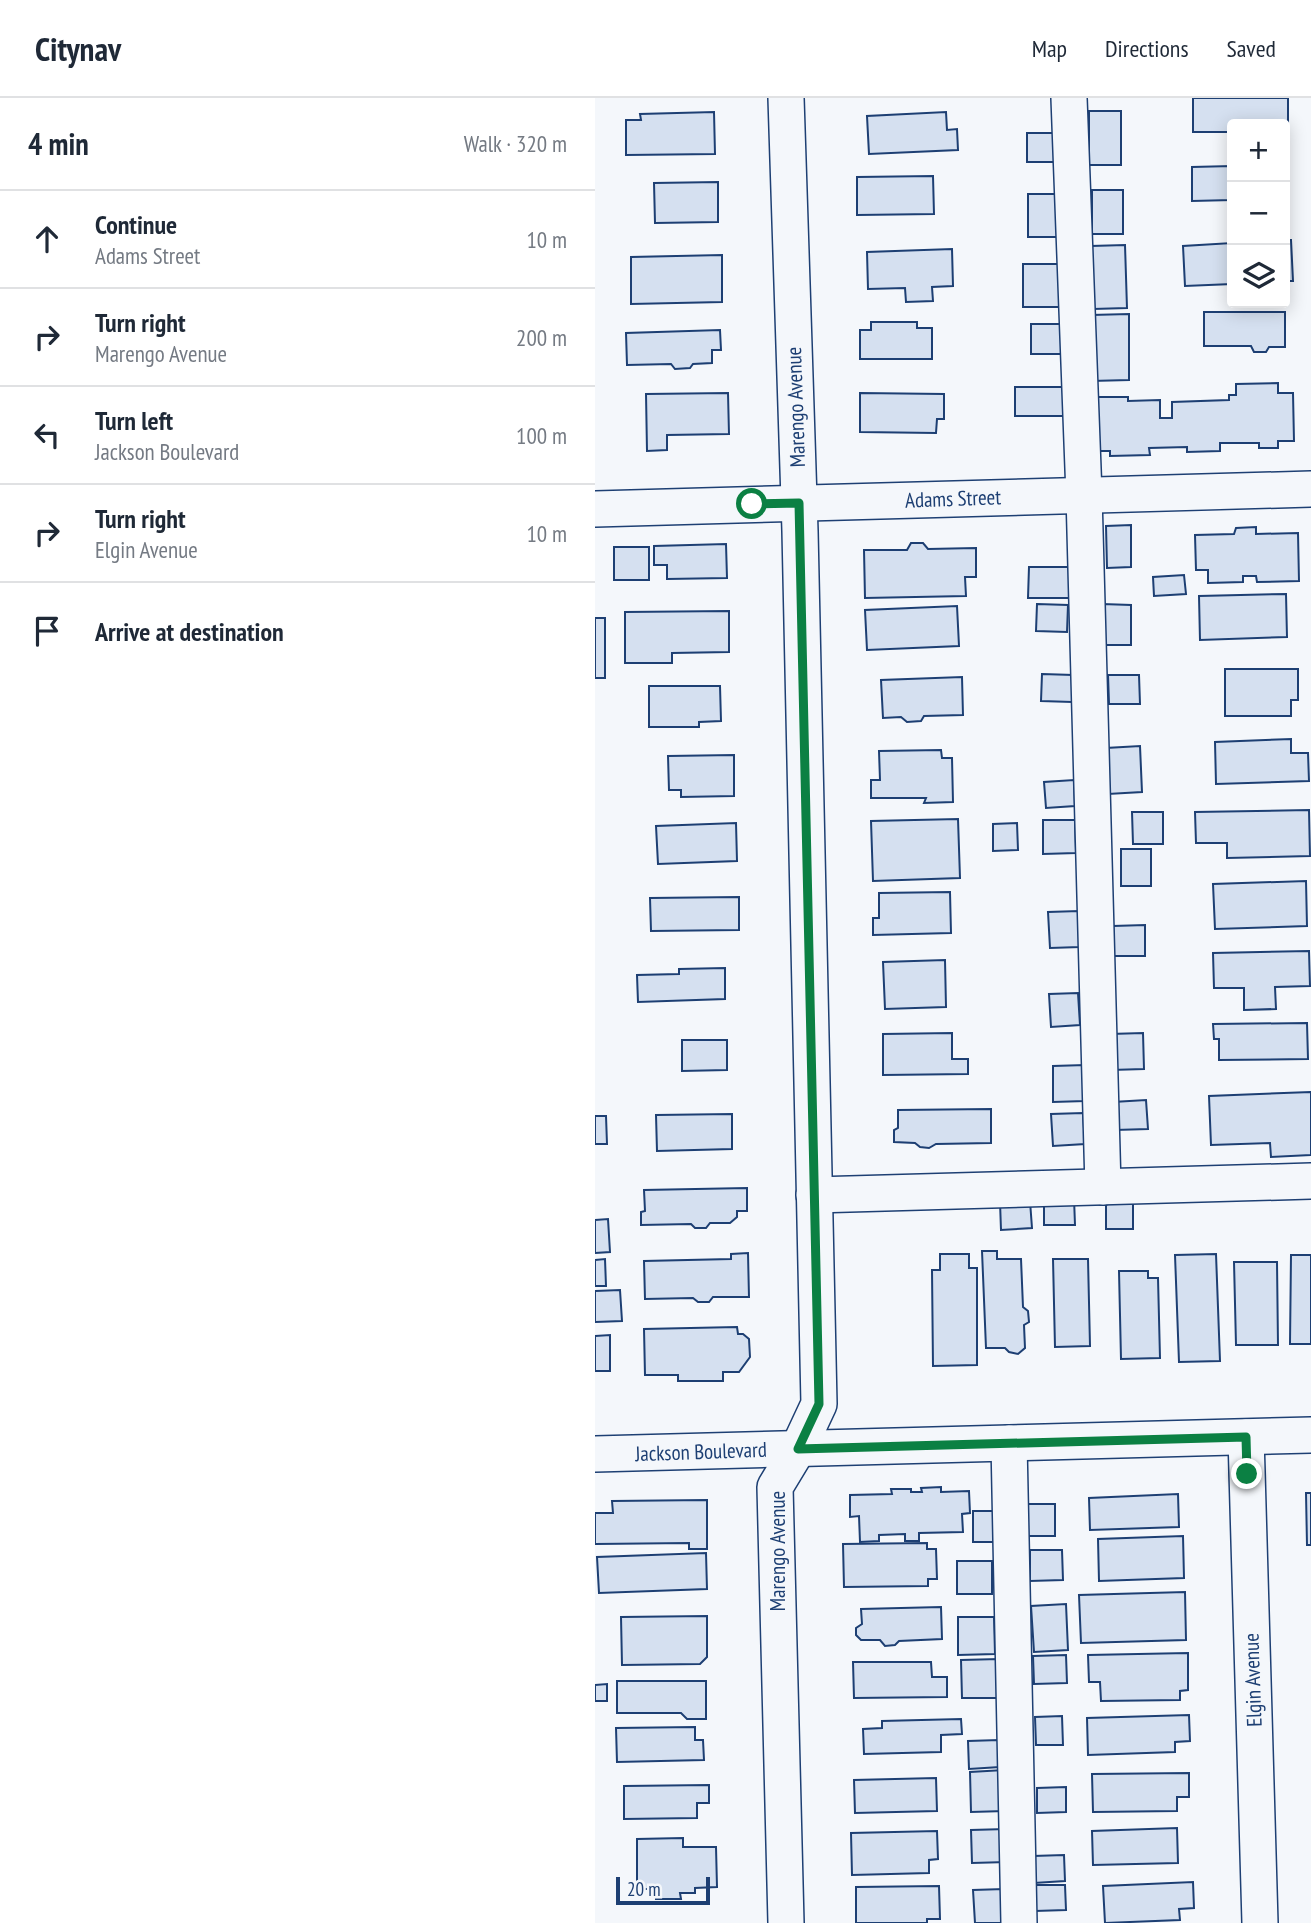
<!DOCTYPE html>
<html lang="en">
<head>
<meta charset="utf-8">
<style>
	:root { --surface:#fff; --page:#f6f6f7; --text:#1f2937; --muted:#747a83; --line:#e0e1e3 }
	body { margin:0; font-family:"PT Sans Narrow",sans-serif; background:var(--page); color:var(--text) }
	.controls { position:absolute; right:21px; top:21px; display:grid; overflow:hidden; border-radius:7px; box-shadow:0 4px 18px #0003 }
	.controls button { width:63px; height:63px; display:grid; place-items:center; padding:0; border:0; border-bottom:2px solid var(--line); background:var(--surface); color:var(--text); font:35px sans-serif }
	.scale { position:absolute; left:21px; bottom:18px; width:94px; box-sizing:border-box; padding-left:7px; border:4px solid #1d3f73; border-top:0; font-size:19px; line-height:24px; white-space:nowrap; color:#1d3f73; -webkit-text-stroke:5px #f4f7fb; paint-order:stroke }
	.stop { position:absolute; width:21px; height:21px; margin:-16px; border:5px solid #0b8043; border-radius:50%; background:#fff }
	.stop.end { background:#0b8043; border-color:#fff; box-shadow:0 2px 7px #0008 }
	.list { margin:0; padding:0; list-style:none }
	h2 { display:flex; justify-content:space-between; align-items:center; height:91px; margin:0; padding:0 28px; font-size:30px }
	h2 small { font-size:23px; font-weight:400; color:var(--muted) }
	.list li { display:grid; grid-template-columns:46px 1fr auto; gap:21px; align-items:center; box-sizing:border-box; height:98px; padding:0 28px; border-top:2px solid var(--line) }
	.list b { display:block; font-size:26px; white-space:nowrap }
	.list p { margin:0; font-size:23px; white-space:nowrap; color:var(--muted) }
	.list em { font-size:23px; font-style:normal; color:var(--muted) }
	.icon { flex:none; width:38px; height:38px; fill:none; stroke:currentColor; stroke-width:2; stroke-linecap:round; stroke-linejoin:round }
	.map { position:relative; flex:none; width:716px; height:1825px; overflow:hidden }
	header { display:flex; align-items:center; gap:42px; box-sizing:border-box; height:98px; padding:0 35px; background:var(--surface); border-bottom:2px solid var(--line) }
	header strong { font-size:33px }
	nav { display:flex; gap:38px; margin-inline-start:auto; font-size:24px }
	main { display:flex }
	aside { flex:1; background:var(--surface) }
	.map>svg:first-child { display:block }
</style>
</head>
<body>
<header>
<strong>Citynav</strong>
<nav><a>Map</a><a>Directions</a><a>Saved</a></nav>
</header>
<main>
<aside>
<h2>4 min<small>Walk · 320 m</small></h2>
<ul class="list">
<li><svg class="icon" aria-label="ahead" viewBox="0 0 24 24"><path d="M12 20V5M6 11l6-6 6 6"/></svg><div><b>Continue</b><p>Adams Street</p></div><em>10 m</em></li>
<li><svg class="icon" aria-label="right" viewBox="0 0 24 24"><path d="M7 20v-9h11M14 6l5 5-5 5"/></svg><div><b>Turn right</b><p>Marengo Avenue</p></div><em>200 m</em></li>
<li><svg class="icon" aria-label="left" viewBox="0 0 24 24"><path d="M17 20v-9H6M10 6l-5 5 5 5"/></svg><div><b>Turn left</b><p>Jackson Boulevard</p></div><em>100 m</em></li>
<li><svg class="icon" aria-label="right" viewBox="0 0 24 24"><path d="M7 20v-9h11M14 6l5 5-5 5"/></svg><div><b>Turn right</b><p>Elgin Avenue</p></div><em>10 m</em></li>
<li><svg class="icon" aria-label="arrive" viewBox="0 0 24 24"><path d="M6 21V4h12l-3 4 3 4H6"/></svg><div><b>Arrive at destination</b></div></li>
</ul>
</aside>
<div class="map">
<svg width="716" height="1825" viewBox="0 0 716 1825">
	<rect width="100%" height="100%" fill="#f4f7fb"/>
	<g fill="#d5e0f0" stroke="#1d3f73" stroke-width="2">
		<polygon points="598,0 693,0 693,33 690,33 690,26 637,26 637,34 598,34"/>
		<rect x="494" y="13" width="32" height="54"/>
		<polygon points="119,14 120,56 31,57 31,22 46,22 45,16"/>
		<polygon points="351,14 352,32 362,31 363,52 274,56 272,18"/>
		<rect x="432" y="35" width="28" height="29"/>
		<polygon points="637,68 637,102 597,103 597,69"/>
		<polygon points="338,78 339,116 262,117 262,79"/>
		<polygon points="123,84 123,124 60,125 59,85"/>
		<rect x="497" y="92" width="31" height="44"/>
		<rect x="433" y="96" width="29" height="43"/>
		<polygon points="690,142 696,142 698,183 690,183"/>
		<polygon points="637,145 637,186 590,188 588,148"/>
		<polygon points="530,147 532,210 498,211 496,148"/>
		<polygon points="357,151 358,188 337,189 338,203 311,204 310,190 273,191 272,154"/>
		<polygon points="127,157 127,204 36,206 36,159"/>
		<rect x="428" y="166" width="36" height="43"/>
		<polygon points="609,214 690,214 690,249 674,249 671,254 659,254 656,248 609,248"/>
		<polygon points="534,216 534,282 496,283 496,217"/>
		<polygon points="276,224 322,224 322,230 337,230 337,261 265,261 265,232 276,232"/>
		<rect x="436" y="226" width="33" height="30"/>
		<polygon points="125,232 126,252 117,252 117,265 98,266 95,270 80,271 76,266 32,267 31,235"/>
		<polygon points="683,285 683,295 698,295 699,343 683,343 683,350 664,350 664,345 625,345 625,353 592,354 592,349 554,350 555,357 515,358 515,353 497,353 495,299 533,299 533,303 565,302 565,320 577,320 577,304 634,302 634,297 641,297 641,286"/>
		<rect x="420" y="289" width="49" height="29"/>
		<polygon points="133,295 134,336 72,337 72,352 52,353 51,296"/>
		<polygon points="265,295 349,296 349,321 342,321 341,335 265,334"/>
		<polygon points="536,427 536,469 512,470 511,428"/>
		<polygon points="661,429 661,436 703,435 704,483 662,484 661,478 648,478 648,484 613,485 613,472 601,472 600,437 639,436 641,430"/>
		<polygon points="316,445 328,445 333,451 381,450 381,479 370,479 371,498 270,500 269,452 312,452"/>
		<polygon points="131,446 132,480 72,481 72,467 59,467 59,448"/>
		<rect x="19" y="449" width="35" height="33"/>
		<polygon points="434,469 476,469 476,500 433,500"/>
		<polygon points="589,477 591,496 559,498 558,479"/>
		<polygon points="691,496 692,539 605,542 604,498"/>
		<polygon points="442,506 473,507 472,534 441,533"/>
		<polygon points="507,506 536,507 536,547 507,547"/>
		<polygon points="362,508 364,548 272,552 270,512"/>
		<polygon points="134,513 134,554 77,555 77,565 30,565 30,514"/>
		<rect x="0" y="520" width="10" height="60"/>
		<polygon points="630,571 703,571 703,602 696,602 696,618 630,618"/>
		<polygon points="447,576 478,577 477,604 446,603"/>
		<polygon points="513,577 544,577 545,606 514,606"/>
		<polygon points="367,579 368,617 329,618 326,623 312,624 306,619 288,620 286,582"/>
		<polygon points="54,588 125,588 126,623 104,624 104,629 54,629"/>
		<polygon points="696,641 696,655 713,655 714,683 621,686 620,644"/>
		<polygon points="545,648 547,694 513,696 511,650"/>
		<polygon points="346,652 347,660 357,660 358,704 329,705 331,700 276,700 276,682 285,682 284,653"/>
		<polygon points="139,657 139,698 86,699 86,692 74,692 73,658"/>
		<polygon points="479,682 480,708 451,710 449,684"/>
		<polygon points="714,712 715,758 632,760 632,745 601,745 600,714"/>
		<polygon points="537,714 568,714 568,746 538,746"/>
		<polygon points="363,721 365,780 278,783 276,723"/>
		<polygon points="448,722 480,722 481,755 448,756"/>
		<polygon points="141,725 142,763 63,766 61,728"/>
		<polygon points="422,725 423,752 398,753 398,726"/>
		<rect x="526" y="751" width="30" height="37"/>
		<polygon points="711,783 712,828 620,831 618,786"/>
		<polygon points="355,794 356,835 278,837 278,820 284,820 284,795"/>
		<polygon points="144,799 144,832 56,833 55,800"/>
		<polygon points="484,813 485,849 455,850 453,814"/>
		<polygon points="550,827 550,858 518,858 518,828"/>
		<polygon points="714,853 715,888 680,889 681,911 649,912 649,890 619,890 618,855"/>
		<polygon points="350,862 351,909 290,911 288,864"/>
		<polygon points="130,870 130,901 43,904 42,877 84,876 84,871"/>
		<polygon points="483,895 485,927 456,929 454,896"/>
		<polygon points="712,925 713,961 624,962 624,941 619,941 618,926"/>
		<polygon points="357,935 357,961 373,961 373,976 288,977 288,936"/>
		<polygon points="548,935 549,971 516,972 515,936"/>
		<polygon points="87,942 132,942 132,972 87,973"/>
		<polygon points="490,967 490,1003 458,1004 458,968"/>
		<polygon points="716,994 716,1057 676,1059 675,1045 616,1047 614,998"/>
		<polygon points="551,1002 553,1031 520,1032 518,1004"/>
		<polygon points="396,1011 396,1045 341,1046 334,1050 325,1049 320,1045 299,1044 299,1032 303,1030 303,1012"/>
		<polygon points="488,1015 490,1046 458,1048 456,1016"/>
		<polygon points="137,1016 137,1051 62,1053 61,1017"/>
		<polygon points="0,1018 11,1018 12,1046 0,1046"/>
		<polygon points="152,1090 152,1113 142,1113 142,1119 135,1125 115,1125 111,1130 100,1130 96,1126 46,1127 46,1114 50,1113 49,1092"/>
		<polygon points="479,1100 480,1127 449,1127 449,1101"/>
		<rect x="511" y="1101" width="27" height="30"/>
		<polygon points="435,1103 437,1130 406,1132 405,1104"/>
		<polygon points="13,1121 15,1154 0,1155 0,1122"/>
		<polygon points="387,1153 402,1153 402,1161 426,1161 428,1209 433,1213 434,1224 429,1227 430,1250 423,1256 414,1254 410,1250 391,1250"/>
		<polygon points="153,1155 154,1199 118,1199 114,1204 103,1204 98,1200 50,1201 49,1163 136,1161 136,1156"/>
		<polygon points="345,1156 374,1156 374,1170 382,1170 382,1267 338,1268 337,1172 345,1172"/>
		<polygon points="621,1156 625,1263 584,1264 580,1157"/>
		<polygon points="696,1157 716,1157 716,1246 695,1246"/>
		<polygon points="10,1161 11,1188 0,1188 0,1162"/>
		<polygon points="458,1161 493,1161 495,1248 460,1249"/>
		<polygon points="639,1164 682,1164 683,1247 641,1247"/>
		<polygon points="524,1173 553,1173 553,1180 563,1180 565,1260 526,1261"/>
		<polygon points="25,1192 27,1223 0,1224 0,1193"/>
		<polygon points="142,1229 143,1236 148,1236 154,1241 155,1259 144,1274 128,1274 128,1283 83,1283 83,1277 50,1277 49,1231"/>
		<polygon points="15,1237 15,1273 0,1273 0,1238"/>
		<polygon points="346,1389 346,1394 374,1393 375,1415 367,1416 368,1434 324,1435 324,1443 310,1443 310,1436 284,1437 284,1443 265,1444 264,1418 255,1419 255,1397 297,1396 296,1391 316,1391 316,1394 327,1394 326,1390"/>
		<polygon points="711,1395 716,1395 716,1447 712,1447"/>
		<polygon points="583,1396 584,1429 495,1432 494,1400"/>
		<polygon points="112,1402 112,1451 94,1451 94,1445 0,1446 0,1415 18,1415 17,1403"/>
		<rect x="430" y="1406" width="30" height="32"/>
		<rect x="378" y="1413" width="26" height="31"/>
		<polygon points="588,1438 589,1480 504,1483 503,1441"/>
		<polygon points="332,1445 332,1451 341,1451 342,1481 333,1481 333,1488 249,1489 248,1446"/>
		<polygon points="435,1452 467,1452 468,1482 435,1483"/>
		<polygon points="111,1455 112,1491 4,1495 2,1459"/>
		<rect x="362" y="1463" width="35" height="33"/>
		<polygon points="590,1494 591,1542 486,1545 484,1497"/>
		<polygon points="471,1506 473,1552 439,1554 436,1508"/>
		<polygon points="346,1509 347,1541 304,1543 300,1547 290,1548 285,1542 266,1542 261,1537 261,1530 267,1526 266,1511"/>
		<polygon points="112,1518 112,1559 105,1566 27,1567 26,1519"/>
		<polygon points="363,1519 399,1519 400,1556 363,1557"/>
		<polygon points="593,1555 593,1592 585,1593 585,1602 506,1603 505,1584 494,1584 493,1557"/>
		<polygon points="471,1557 472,1585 439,1586 438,1558"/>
		<polygon points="404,1561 405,1600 367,1600 366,1562"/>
		<polygon points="258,1564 336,1564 337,1579 352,1579 352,1599 259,1600"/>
		<polygon points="22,1583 111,1583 111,1621 92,1621 86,1615 22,1615"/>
		<polygon points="12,1586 12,1603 0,1603 0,1587"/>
		<polygon points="594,1617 595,1643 580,1644 580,1654 493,1657 492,1620"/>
		<polygon points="467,1618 468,1647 441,1647 440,1619"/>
		<polygon points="366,1621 367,1636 346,1637 346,1654 269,1656 268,1631 287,1630 287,1623"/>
		<polygon points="100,1629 100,1642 108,1642 109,1662 22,1664 21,1630"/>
		<polygon points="404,1642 405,1669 374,1671 373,1643"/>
		<polygon points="409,1672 410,1713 376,1714 375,1674"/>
		<polygon points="594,1675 594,1699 582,1699 582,1713 498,1714 497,1676"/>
		<polygon points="341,1680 342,1713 260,1715 259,1682"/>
		<polygon points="114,1687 114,1705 102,1705 102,1720 29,1721 29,1688"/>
		<polygon points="471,1689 471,1714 442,1715 442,1690"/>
		<polygon points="582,1730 583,1765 498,1767 497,1733"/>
		<polygon points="411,1731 412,1764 377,1765 376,1732"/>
		<polygon points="342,1733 343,1761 334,1762 334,1775 257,1777 256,1735"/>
		<polygon points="88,1740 88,1749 121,1749 122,1789 100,1790 100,1795 85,1795 86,1801 61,1801 61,1791 42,1791 42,1741"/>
		<polygon points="469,1757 470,1783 439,1785 438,1758"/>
		<polygon points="598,1784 599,1810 584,1811 585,1822 510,1825 508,1788"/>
		<polygon points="440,1787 470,1787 471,1812 440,1813"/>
		<polygon points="344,1788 345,1821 332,1821 332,1825 261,1825 261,1789"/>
		<polygon points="409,1791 411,1825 380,1825 378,1792"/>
	</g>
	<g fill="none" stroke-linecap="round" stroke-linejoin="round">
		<defs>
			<g id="minor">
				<polyline points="474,0 489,397 508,1089"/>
				<polyline points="0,411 716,391"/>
				<polyline points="219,1097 716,1083"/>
				<polyline points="651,1339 665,1825"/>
				<polyline points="414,1345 424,1825"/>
				<polyline points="0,1356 716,1337"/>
				<polyline points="191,1825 180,1389 203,1351 224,1306 205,433 191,0"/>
			</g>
		</defs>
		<use href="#minor" stroke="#1d3f73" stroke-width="38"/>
		<use href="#minor" stroke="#f4f7fb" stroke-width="35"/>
	</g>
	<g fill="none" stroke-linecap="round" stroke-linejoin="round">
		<polyline stroke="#0b8043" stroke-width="9" points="157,406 204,405 224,1306 203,1351 651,1339 652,1376"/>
	</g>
	<g text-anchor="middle" stroke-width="5" stroke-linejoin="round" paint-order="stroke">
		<g font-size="21" fill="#1d3f73" stroke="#f4f7fb">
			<text transform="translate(201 309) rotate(-92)" y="7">Marengo Avenue</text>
			<text transform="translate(358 401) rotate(-2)" y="7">Adams Street</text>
			<text transform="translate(106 1354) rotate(-2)" y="7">Jackson Boulevard</text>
			<text transform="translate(183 1453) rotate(-90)" y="7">Marengo Avenue</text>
			<text transform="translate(658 1582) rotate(-92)" y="7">Elgin Avenue</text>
		</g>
	</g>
</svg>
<div class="controls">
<button>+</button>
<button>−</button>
<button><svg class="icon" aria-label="layers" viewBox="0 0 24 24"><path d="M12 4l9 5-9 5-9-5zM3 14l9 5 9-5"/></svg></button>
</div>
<div class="scale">20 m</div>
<div class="stop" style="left:157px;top:406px"></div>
<div class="stop end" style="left:652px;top:1376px"></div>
</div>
</main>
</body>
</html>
